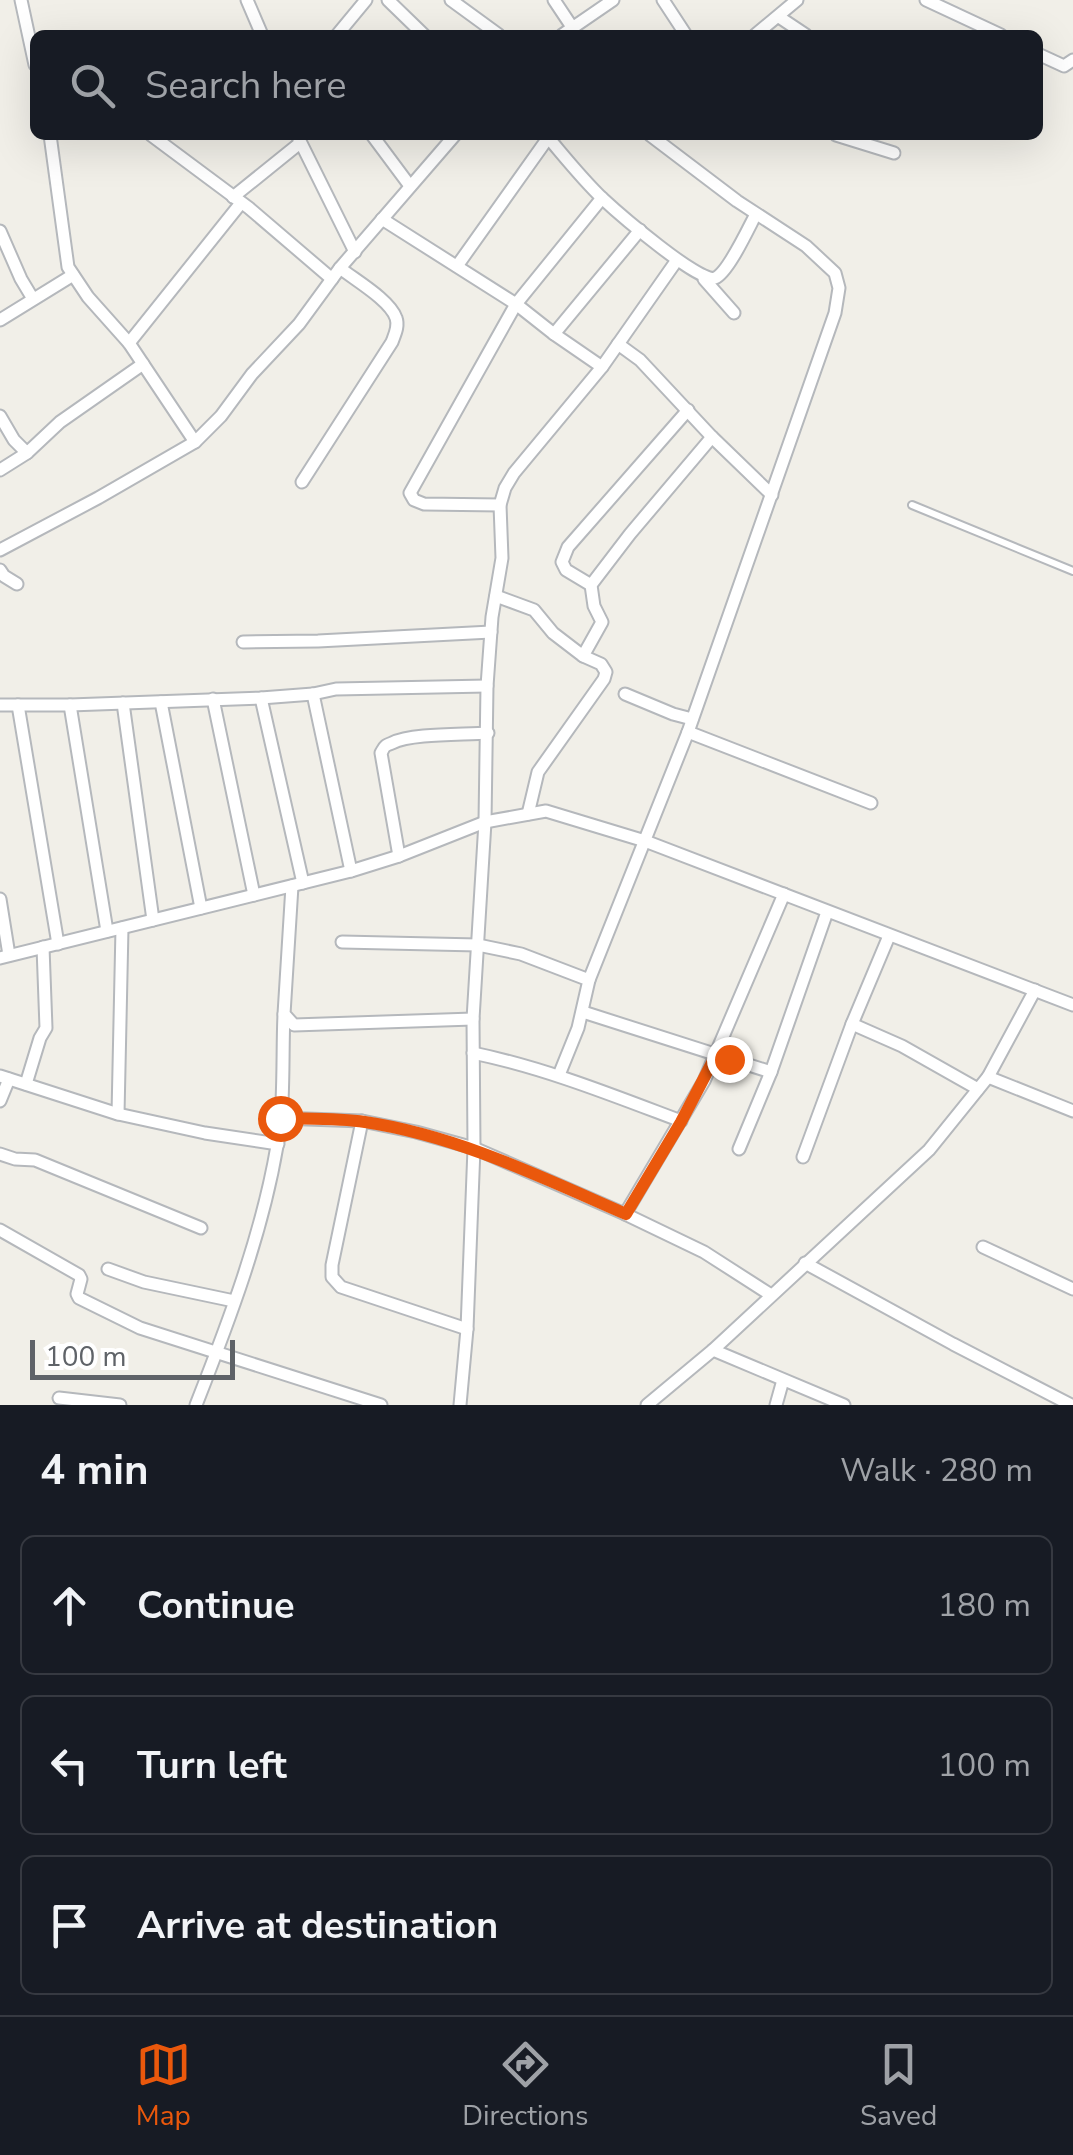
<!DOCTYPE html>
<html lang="en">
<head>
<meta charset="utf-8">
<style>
	:root { --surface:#171b24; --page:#242831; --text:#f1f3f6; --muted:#9ea1a6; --line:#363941; --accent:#ea580c }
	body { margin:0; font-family:"Nunito Sans",sans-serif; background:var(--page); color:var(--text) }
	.scale { position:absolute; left:30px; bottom:25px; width:205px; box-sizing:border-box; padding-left:10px; border:5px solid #5f6368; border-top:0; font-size:28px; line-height:35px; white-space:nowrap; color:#5f6368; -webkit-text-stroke:8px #fff; paint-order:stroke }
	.stop { position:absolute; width:30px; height:30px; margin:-22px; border:8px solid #ea580c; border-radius:50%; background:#fff }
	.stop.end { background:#ea580c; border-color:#fff; box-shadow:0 2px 10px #0008 }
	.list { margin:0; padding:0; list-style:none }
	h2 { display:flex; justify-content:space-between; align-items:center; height:130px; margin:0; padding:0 40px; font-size:42px }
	h2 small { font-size:32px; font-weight:400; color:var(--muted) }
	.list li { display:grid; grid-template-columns:65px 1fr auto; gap:30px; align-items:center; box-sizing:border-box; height:140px; margin:0 20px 20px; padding:0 20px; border:2px solid var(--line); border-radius:15px }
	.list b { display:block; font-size:38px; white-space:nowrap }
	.list em { font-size:32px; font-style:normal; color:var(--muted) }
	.icon { flex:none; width:55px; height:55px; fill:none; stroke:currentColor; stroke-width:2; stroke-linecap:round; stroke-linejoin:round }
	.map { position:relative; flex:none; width:1073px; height:1405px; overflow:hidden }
	.search { position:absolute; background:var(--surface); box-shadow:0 10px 40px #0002; left:30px; right:30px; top:30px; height:110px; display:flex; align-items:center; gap:25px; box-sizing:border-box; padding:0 35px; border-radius:15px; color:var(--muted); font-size:38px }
	.sheet { height:610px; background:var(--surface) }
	nav { display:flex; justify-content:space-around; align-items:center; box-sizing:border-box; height:140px; border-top:2px solid var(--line); background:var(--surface); font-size:28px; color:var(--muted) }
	nav a { display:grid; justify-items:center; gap:5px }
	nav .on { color:var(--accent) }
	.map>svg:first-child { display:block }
</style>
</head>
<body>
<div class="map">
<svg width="1073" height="1405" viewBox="0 0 1073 1405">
	<rect width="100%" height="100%" fill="#f1efe8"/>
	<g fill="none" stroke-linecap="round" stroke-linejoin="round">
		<defs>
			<polyline id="service" points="912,505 1073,571"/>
			<g id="minor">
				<polyline points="21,0 35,65"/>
				<polyline points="247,0 262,35"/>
				<polyline points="388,0 424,35"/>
				<polyline points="451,0 499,35"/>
				<polyline points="554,0 572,27"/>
				<polyline points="663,0 686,35"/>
				<polyline points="926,0 1001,35"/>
				<polyline points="779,17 806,35"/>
				<polyline points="337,35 366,0"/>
				<polyline points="562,35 613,0"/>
				<polyline points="755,35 797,0"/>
				<polyline points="1038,54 1064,66 1073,60"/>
				<polyline points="50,135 68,267 88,297 129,343 195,442"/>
				<polyline points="151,135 249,208 332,279"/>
				<polyline points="297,135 355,252"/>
				<polyline points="372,135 410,186"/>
				<path d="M546 135C564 156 582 179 603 199 617 212 700 284 715 278 728 273 749 227 756 214"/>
				<polyline points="836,135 894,153"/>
				<polyline points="233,197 300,143"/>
				<polyline points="382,219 516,304 554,334 602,367"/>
				<polyline points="0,231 21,279 33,299"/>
				<polyline points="457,266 548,138"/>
				<polyline points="704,279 734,313"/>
				<polyline points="0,320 73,275"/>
				<polyline points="554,334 640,230"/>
				<polyline points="129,343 241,203"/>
				<polyline points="618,344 640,360 712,437 772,495"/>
				<polyline points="0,416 14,440 27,453 60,422 143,364"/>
				<polyline points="0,470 27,453"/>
				<path d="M302 482 392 342C395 334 399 326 396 318 390 300 355 280 340 268"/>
				<polyline points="500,505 424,504 414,500 410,493 516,304 602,198"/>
				<polyline points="0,550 98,498 195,442 221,416 252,374 299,324 340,268 455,135"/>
				<polyline points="0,570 4,576 17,584"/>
				<polyline points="591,585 566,570 562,562 568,547 688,410"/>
				<polyline points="496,596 534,610 553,633 583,656 602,622 594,606 591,585 630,534 712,437"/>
				<polyline points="243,642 318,641 491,632"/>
				<polyline points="313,694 351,871"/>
				<polyline points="625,694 673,714 692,719"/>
				<polyline points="261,698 303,883"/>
				<polyline points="213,699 254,895"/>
				<polyline points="161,702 201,908"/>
				<polyline points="123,703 153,920"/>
				<polyline points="0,705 70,705 261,698 313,694 336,689 487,686"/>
				<polyline points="18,705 58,944"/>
				<polyline points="70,705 107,931"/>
				<polyline points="688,732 871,803"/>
				<polyline points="528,814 538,772 604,679 606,672 601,664 583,656"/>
				<path d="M399 856 381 753C385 746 384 746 392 743 412 733 463 735 488 733"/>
				<polyline points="292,886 284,1014 294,1025 473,1019"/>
				<polyline points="0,899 9,955"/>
				<polyline points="342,942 478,945 521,954 589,980 578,1028 559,1075"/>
				<polyline points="0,958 351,871 399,856 485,822 546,811 645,841 1073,1005"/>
				<polyline points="589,980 688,732 835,313 839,288 835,273 806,246 737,201 650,135"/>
				<polyline points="583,1012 771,1072"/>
				<polyline points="852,1024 902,1046 978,1089"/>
				<path d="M473 1053C545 1068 612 1095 681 1121"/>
				<polyline points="0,1076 118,1114 205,1133 278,1144"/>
				<polyline points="988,1077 1035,990"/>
				<polyline points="26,1084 40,1038 46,1028 43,947"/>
				<polyline points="0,1101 9,1079"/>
				<polyline points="118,1114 122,928"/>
				<polyline points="280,1118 362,1121 416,1132 474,1148 625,1214 704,1252 771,1295"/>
				<polyline points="362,1121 332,1265 332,1277 341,1287 467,1329"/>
				<polyline points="739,1149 771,1072 827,912"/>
				<polyline points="0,1154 15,1159 35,1160 201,1228"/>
				<polyline points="803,1157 852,1024 889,936"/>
				<polyline points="625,1214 704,1081 784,894"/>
				<polyline points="0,1230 79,1275 81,1279 77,1294 79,1298 140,1328 381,1405"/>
				<polyline points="983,1247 1073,1289"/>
				<polyline points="805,1263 953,1344 1071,1405"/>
				<polyline points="108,1269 144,1282 234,1301"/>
				<polyline points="713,1350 844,1405"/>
				<polyline points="59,1398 120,1405"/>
				<path d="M196 1405C229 1321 262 1234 277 1146 285 1103 282 1057 284 1014"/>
				<polyline points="460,1405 467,1329 474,1148 473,1019 485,822 487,686 492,617 502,558 500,505 505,488 514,473 602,367 677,260"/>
				<polyline points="647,1405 713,1350 929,1150 988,1077 1073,1111"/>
				<polyline points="776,1405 783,1380"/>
			</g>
		</defs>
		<use href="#service" stroke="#b5b8bc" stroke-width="10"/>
		<use href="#minor" stroke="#b5b8bc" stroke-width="15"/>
		<use href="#service" stroke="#fff" stroke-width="6"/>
		<use href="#minor" stroke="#fff" stroke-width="11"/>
	</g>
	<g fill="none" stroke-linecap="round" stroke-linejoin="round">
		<path stroke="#ea580c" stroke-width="12" d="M280 1118C308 1119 338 1118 365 1122 458 1136 541 1177 626 1214L681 1122 716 1055 729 1059"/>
	</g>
</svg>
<div class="scale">100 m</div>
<div class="stop" style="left:280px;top:1118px"></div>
<div class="stop end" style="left:729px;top:1059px"></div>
<div class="search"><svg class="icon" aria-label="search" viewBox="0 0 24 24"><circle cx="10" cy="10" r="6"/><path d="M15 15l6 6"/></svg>Search here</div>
</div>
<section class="sheet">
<h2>4 min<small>Walk · 280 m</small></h2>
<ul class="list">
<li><svg class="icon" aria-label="ahead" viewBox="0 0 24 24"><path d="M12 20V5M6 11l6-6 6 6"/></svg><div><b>Continue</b></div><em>180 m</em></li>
<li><svg class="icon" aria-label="left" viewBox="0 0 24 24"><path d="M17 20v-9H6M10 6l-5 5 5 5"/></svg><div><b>Turn left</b></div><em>100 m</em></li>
<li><svg class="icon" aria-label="arrive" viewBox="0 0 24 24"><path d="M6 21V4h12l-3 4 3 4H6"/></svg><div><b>Arrive at destination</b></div></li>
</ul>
</section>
<nav>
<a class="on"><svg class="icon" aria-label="map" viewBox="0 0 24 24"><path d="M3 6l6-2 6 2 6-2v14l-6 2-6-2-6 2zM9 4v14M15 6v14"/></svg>Map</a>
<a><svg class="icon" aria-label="directions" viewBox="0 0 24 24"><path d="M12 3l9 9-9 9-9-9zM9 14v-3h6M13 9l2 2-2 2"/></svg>Directions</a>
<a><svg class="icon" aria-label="saved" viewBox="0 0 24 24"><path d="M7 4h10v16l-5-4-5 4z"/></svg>Saved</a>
</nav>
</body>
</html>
